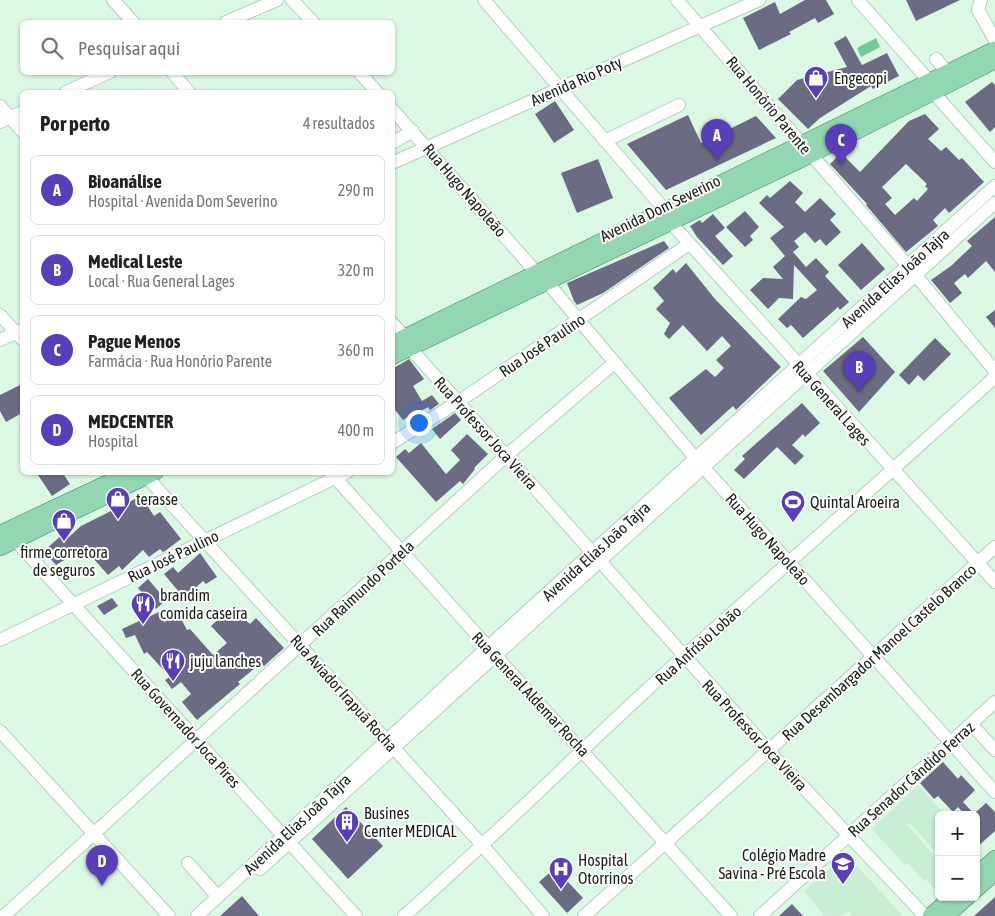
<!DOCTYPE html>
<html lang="pt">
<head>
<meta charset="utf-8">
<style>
	:root { --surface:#fff; --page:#f2f2f2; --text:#222; --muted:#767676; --line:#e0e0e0; --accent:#583eb7 }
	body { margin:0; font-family:"Asap Condensed",sans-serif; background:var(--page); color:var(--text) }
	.controls { position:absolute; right:15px; bottom:15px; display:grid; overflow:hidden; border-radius:8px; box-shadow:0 1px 4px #0004 }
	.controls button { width:45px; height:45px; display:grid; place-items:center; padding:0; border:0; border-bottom:1px solid var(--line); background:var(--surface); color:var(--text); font:25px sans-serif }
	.you { position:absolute; left:418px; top:422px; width:18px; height:18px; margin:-12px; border:4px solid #fff; border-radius:50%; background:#1a73e8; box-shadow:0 0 0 8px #1a73e833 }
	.badge { display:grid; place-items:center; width:32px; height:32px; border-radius:50%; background:var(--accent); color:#fff; font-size:16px; font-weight:700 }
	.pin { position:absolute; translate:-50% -41px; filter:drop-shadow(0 1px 2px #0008) }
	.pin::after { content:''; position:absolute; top:26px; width:18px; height:15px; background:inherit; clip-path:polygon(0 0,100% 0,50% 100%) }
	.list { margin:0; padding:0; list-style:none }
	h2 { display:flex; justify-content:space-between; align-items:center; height:65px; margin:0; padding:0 20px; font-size:21px }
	h2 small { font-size:16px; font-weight:400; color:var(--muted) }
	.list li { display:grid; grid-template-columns:32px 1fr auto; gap:15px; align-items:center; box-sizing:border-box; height:70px; margin:0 10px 10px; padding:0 10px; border:1px solid var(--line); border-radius:8px }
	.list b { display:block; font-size:19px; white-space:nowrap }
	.list p { margin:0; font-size:16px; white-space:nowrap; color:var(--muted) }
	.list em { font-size:16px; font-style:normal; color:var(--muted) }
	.icon { flex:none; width:28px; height:28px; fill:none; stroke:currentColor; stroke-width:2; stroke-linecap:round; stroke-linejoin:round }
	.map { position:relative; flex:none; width:995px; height:916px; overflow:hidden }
	.search { position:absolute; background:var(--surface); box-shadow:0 1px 4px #0004; left:20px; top:20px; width:375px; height:55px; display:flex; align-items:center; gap:12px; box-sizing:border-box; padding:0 18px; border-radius:8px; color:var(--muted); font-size:19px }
	.panel { position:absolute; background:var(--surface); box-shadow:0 1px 4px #0004; left:20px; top:90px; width:375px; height:385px; border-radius:8px }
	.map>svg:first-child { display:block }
</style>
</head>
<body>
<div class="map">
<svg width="995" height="916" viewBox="0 0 995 916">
	<rect width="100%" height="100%" fill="#dbf8e5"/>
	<g fill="#c9ecd5">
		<polygon points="918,785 945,815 939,815 939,856 910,823 907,825 939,861 939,894 926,879 924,881 908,863 905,865 872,829"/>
		<polygon points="846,854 903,916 853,916 848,910 841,916 825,916 804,891"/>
	</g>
	<polygon fill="#71ca95" points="876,38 880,47 861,57 857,48"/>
	<g fill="#6c6b84" fill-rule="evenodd">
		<polygon points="805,0 826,0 834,14 818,23 815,18 789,32 791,34 759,50 743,18 775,2 780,14"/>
		<polygon points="906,0 960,0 916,21"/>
		<polygon points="846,36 862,65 887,53 899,76 873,89 871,86 820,118 808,129 778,99 797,80 847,67 834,43"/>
		<polygon points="992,82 995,85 995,127 990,132 965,102"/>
		<polygon points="555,101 574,130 554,143 535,114"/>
		<path d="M925 114 939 129 928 139 941 151 946 147 959 160 962 158 984 182 949 213 945 208 933 220 938 226 906 252 866 205 867 204 830 164 841 153 860 172 909 121ZM906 164 927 184 925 186 928 189 917 201 914 198 895 215 885 204 892 198 882 187Z"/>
		<polygon points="688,115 701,143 756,116 776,138 666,190 627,144"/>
		<polygon points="598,159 613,198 577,213 561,173"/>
		<polygon points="790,181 803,193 795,202 805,212 820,198 836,214 830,220 841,232 826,246 820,239 815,243 805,232 794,241 799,247 793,252 806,267 816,258 829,272 825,276 849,302 840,310 838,307 803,338 791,325 787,328 778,319 801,297 806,299 817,290 794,265 793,299 779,298 768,309 750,290 763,278 783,279 773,267 785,256 770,238 784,227 759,203 767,195 770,198"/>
		<polygon points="745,211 759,227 750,236 753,240 745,247 726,227"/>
		<polygon points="713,214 725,228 715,236 733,256 723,265 697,237 690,226 700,220 702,223"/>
		<polygon points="995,217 995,272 986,261 968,278 965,274 954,283 962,293 950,303 931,280 951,266 972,246 967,241"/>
		<polygon points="664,241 669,248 603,293 577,305 574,301 567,283"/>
		<polygon points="862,243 885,269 861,290 838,265"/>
		<polygon points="686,263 715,299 781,367 736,410 733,406 701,435 669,398 706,369 715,377 724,368 716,360 731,346 722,336 707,351 683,325 669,339 664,334 670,323 656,309 664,301 653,288 673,269 676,273"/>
		<polygon points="995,310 995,328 986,317"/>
		<polygon points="863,337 895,372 859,412 823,371"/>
		<polygon points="935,338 951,354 924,381 918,375 909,385 899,375"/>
		<polygon points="409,359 424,379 413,386 422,401 432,395 439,404 430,410 428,407 416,414 415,412 403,420 392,406 392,369"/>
		<polygon points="22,384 22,413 6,422 0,411 0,395"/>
		<polygon points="802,403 820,423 805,437 803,434 792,445 804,456 795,465 777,447 744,479 734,470 745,459 742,456"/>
		<polygon points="455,413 461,420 440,439 432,429"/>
		<polygon points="467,434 488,454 474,468 475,469 463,484 460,481 436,502 396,457 405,449 409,453 421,443 446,474 460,460 451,450"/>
		<polygon points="36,472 62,472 70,484 52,496"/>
		<polygon points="141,496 154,516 160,512 181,539 165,551 163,552 160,549 149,557 143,550 122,570 119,566 108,575 84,548 56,565 44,551 65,532 69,537 81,526"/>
		<polygon points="200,553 217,577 206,584 203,581 184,598 164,574 173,567 178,573"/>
		<polygon points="148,579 166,600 156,609 138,588"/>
		<polygon points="112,598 118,606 104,615 97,606"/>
		<polygon points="236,611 250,624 256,618 284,648 264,666 261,663 238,682 240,684 197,720 182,702 191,694 181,682 172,689 165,680 170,677 147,652 144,654 135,635 126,638 122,629 159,612 164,622 179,615 187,630 190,629 213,655 227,643 211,626 226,612 231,615"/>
		<polygon points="943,762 958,779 961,775 975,790 963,802 975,815 965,815 958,807 953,812 938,796 934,799 920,783"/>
		<polygon points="986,803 995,812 995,831 976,848 976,812"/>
		<polygon points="346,807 383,846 348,879 312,839"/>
		<polygon points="555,868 583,898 567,913 539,882"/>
		<polygon points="242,896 259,916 220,916"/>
		<polygon points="995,897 995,916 974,916"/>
		<polygon points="792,904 803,916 779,916"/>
	</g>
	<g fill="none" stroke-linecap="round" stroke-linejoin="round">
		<defs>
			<g id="minor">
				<polyline points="113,0 133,22"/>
				<polyline points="292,0 313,22"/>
				<polyline points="484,0 664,209"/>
				<polyline points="677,0 908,266 995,371"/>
				<polyline points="858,0 930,82"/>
				<polyline points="981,0 978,10 995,40"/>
				<polyline points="226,22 277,0"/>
				<polyline points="936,59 948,73"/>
				<polyline points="172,72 189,92"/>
				<polyline points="359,72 377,92"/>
				<polyline points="66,92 110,72"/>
				<polyline points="933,92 995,162"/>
				<polyline points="0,106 22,131"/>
				<polyline points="392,109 536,272"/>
				<polyline points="0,122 22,112"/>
				<polyline points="605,141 679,105"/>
				<polyline points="392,143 413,131"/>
				<polyline points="392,163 759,0"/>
				<polyline points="671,223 995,582"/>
				<polyline points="546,281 696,459 995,792"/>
				<polyline points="0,315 22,339"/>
				<polyline points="392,323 405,337"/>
				<polyline points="0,340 22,330"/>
				<polyline points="411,349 769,751 925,916"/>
				<polyline points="392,443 458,402 689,244"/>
				<polyline points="142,472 483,846 543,916"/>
				<polyline points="330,472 731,916"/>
				<polyline points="15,540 356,916"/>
				<polyline points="0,640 347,472"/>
				<polyline points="971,724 995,750"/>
				<polyline points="0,731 169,916"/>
				<polyline points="188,863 218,897"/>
				<polyline points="260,869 995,203"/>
				<polyline points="4,916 506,456 613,364"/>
				<polyline points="197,916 488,647 995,186"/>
				<path d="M404 916C500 832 589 741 684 656 788 563 892 471 995 377"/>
				<polyline points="584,916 995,547"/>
				<polyline points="760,916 995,702"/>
			</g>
			<g id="major">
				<polyline points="392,343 995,49"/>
				<polyline points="392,357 811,155 995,61"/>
				<polyline points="0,533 130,472"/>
				<polyline points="0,548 156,472"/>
				<polyline points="976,875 995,858"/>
				<polyline points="976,890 995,873"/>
				<polyline points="930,916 951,897"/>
				<polyline points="947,916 968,897"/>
			</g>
		</defs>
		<use href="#minor" stroke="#b4d0bd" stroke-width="14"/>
		<use href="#major" stroke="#37855b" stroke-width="16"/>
		<use href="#minor" stroke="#fff" stroke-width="12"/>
		<use href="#major" stroke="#92d7b2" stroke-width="15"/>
	</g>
	<defs>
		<symbol id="shop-pin" viewBox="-11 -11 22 30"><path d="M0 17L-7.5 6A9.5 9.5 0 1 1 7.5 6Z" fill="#583eb7" stroke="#fff"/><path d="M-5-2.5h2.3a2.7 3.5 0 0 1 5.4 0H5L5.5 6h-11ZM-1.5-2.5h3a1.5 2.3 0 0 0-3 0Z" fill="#fff"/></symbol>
		<symbol id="stadium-pin" viewBox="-11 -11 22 30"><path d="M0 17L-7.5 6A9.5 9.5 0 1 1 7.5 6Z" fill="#583eb7" stroke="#fff"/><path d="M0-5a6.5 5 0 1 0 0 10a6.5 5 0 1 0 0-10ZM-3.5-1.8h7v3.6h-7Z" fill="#fff"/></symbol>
		<symbol id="restaurant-pin" viewBox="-11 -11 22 30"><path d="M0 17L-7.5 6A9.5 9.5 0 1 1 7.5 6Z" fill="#583eb7" stroke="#fff"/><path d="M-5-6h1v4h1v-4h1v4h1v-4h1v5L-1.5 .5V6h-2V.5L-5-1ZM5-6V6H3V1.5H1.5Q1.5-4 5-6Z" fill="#fff"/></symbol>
		<symbol id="building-pin" viewBox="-11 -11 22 30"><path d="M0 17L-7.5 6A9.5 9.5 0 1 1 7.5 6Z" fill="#583eb7" stroke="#fff"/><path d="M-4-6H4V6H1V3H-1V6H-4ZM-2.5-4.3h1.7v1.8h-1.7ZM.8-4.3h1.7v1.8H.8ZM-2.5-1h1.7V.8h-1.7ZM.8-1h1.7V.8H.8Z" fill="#fff"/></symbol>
		<symbol id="school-pin" viewBox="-11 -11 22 30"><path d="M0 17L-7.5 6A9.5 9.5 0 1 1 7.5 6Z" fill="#583eb7" stroke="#fff"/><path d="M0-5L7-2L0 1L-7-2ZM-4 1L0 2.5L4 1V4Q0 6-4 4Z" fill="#fff"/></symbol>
		<symbol id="hospital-pin" viewBox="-11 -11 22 30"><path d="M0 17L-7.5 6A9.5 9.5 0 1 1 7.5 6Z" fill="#583eb7" stroke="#fff"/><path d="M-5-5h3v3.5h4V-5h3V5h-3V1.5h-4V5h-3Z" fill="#fff"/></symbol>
	</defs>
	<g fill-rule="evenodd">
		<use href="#shop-pin" x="802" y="64" width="28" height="38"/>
		<use href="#shop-pin" x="104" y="485" width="28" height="38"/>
		<use href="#stadium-pin" x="779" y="488" width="28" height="38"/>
		<use href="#shop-pin" x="50" y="507" width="28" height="38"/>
		<use href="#restaurant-pin" x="129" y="590" width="28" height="38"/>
		<use href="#restaurant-pin" x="159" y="647" width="28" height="38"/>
		<use href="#building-pin" x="333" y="808" width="28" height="38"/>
		<use href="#school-pin" x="829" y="850" width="28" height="38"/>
		<use href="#hospital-pin" x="547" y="855" width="28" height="38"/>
	</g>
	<g text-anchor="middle" stroke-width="4" stroke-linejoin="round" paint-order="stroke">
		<g font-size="16" fill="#162019" stroke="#fff" text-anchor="start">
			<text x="834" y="84">Engecopi</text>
			<text x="136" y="505">terasse</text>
			<text x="810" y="508">Quintal Aroeira</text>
			<text x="64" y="558" text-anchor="middle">firme corretora<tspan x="64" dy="18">de seguros</tspan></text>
			<text x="160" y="601">brandim<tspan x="160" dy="18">comida caseira</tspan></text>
			<text x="190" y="667">juju lanches</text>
			<text x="364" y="819">Busines<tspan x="364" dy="18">Center MEDICAL</tspan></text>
			<text x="826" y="861" text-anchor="end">Colégio Madre<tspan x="826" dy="18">Savina - Pré Escola</tspan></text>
			<text x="578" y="866">Hospital<tspan x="578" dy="18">Otorrinos</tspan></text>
		</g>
		<g font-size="16" fill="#162019" stroke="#fff">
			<text transform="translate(576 81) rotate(-24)" y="6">Avenida Rio Poty</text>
			<text transform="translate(769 105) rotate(50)" y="6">Rua Honório Parente</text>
			<text transform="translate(465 190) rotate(49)" y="6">Rua Hugo Napoleão</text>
			<text transform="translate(660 208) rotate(-26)" y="6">Avenida Dom Severino</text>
			<text transform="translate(895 278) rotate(-42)" y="6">Avenida Elias João Tajra</text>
			<text transform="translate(542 345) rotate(-34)" y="6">Rua José Paulino</text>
			<text transform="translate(832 403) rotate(48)" y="6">Rua General Lages</text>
			<text transform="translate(486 433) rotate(48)" y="6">Rua Professor Joca Vieira</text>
			<text transform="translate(768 539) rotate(48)" y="6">Rua Hugo Napoleão</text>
			<text transform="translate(596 551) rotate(-42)" y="6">Avenida Elias João Tajra</text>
			<text transform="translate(173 556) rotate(-26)" y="6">Rua José Paulino</text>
			<text transform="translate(363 588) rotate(-43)" y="6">Rua Raimundo Portela</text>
			<text transform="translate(698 645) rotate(-42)" y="6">Rua Anfrísio Lobão</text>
			<text transform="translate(879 652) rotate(-42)" y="6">Rua Desembargador Manoel Castelo Branco</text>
			<text transform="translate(344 693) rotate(48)" y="6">Rua Aviador Irapuã Rocha</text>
			<text transform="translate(531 694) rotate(47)" y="6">Rua General Aldemar Rocha</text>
			<text transform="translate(186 728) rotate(48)" y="6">Rua Governador Joca Pires</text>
			<text transform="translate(755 735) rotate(47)" y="6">Rua Professor Joca Vieira</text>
			<text transform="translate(911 779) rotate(-42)" y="6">Rua Senador Cândido Ferraz</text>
			<text transform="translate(297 824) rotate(-43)" y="6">Avenida Elias João Tajra</text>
		</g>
	</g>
</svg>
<div class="controls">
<button>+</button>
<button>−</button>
</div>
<div class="you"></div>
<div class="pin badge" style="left:717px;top:160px">A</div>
<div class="pin badge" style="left:859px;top:392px">B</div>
<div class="pin badge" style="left:841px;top:165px">C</div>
<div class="pin badge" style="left:102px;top:886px">D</div>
<div class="search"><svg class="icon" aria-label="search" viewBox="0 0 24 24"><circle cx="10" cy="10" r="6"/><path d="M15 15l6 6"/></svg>Pesquisar aqui</div>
<section class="panel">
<h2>Por perto<small>4 resultados</small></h2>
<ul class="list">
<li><span class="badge">A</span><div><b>Bioanálise</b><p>Hospital · Avenida Dom Severino</p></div><em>290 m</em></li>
<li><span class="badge">B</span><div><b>Medical Leste</b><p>Local · Rua General Lages</p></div><em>320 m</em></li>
<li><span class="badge">C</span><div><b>Pague Menos</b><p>Farmácia · Rua Honório Parente</p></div><em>360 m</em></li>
<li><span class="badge">D</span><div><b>MEDCENTER</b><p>Hospital</p></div><em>400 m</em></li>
</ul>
</section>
</div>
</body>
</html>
